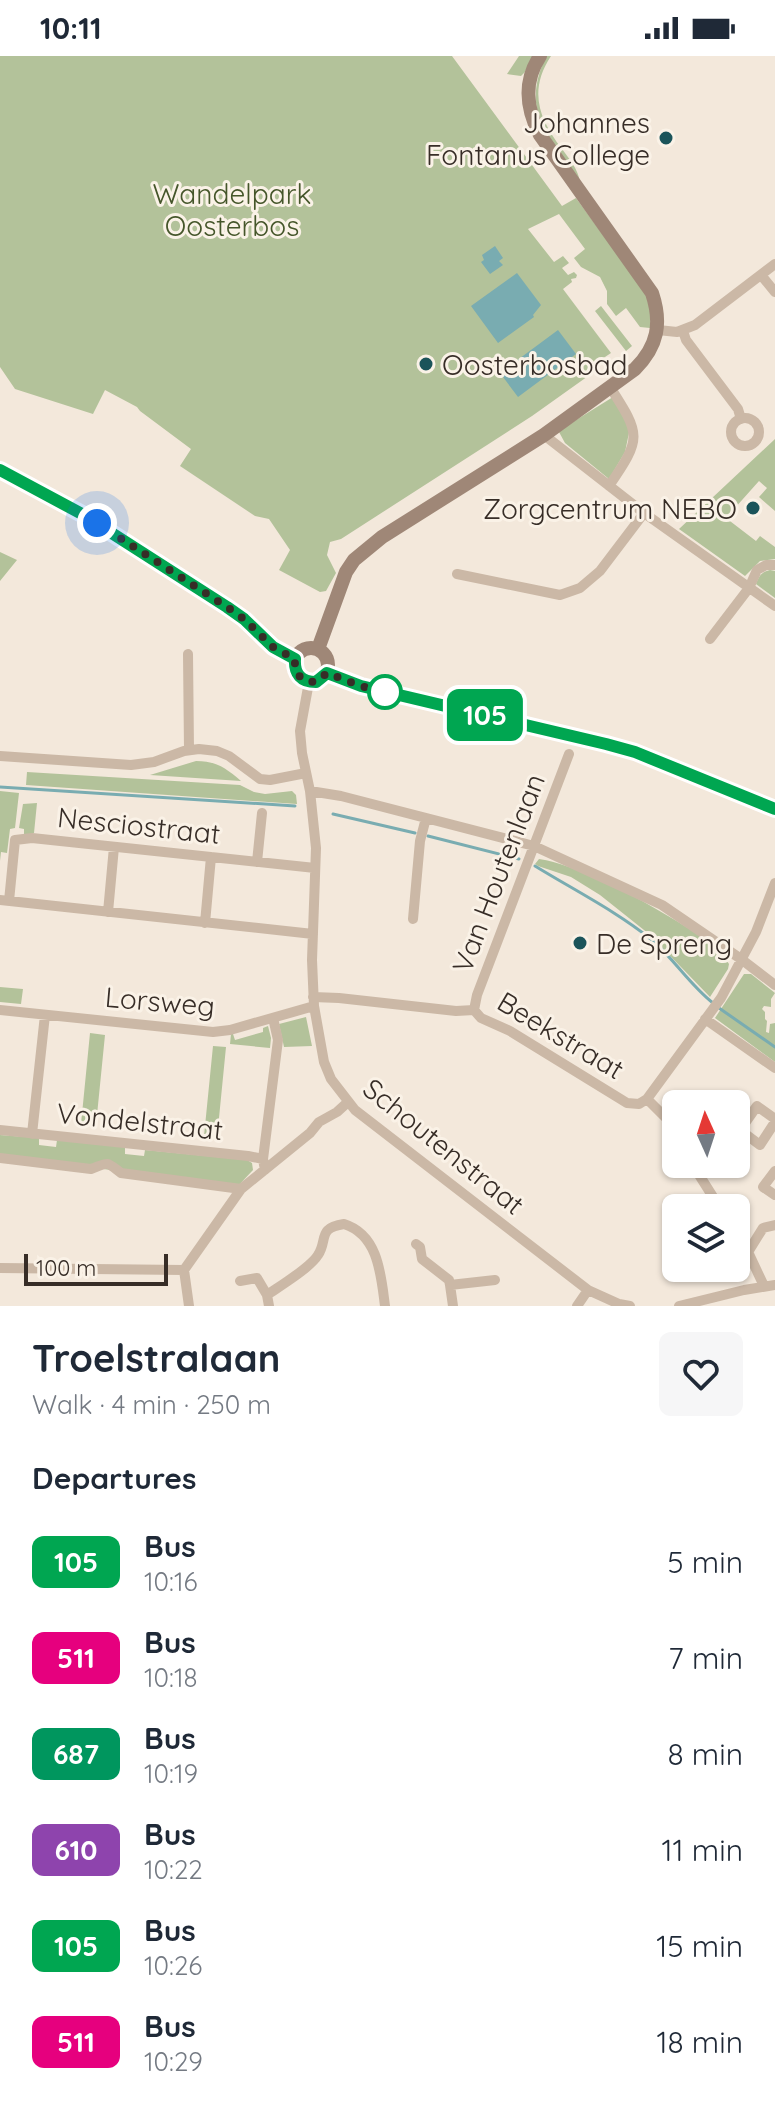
<!DOCTYPE html>
<meta charset="utf-8">
<style>
body{margin:0;font-family:Quicksand,sans-serif;background:#f6f6f7;color:#1f2937;height:100vh;display:flex;flex-direction:column;font-size:30px;white-space:nowrap}
*{box-sizing:border-box;margin:0}
p{font-size:26px;color:#747a83}
.icon{flex:none;width:44px;height:44px;fill:none;stroke:currentColor;stroke-width:2;stroke-linecap:round;stroke-linejoin:round}
.map{position:relative;height:1250px;overflow:hidden}
.details{display:flex;flex-direction:column;background:#fff;flex:1}
.details>*{flex:none}
.badge{padding:0 16px;border-radius:12px;font-size:28px;line-height:52px}
.needle{width:52px;rotate:357deg}
.fabs{position:absolute;left:662px;top:1034px;display:grid;gap:16px}
.fabs a{display:grid;place-items:center;width:88px;height:88px;border-radius:12px;background:#fff;box-shadow:0 2px 6px #0004;font-size:40px}
.scale{position:absolute;left:24px;bottom:20px;width:144px;box-sizing:border-box;padding-left:8px;border:4px solid #372d27;border-top:0;font-size:22px;line-height:28px;white-space:nowrap;color:#372d27;-webkit-text-stroke:6px #faf2e7;paint-order:stroke}
.you{position:absolute;width:40px;height:40px;margin:-20px;border:6px solid #fff;border-radius:50%;background:#1a73e8;box-shadow:0 0 0 12px #1a73e833}
.map>.badge{position:absolute;translate:-50% -50%;box-shadow:0 0 0 4px #fff}
h2{padding:0 32px;font-size:30px;line-height:72px}
.round{display:grid;place-items:center;flex:none;width:84px;height:84px;border-radius:12px;background:#f6f6f7}
.headline{display:flex;align-items:center;justify-content:space-between;height:136px;padding:0 32px}
h1{font-size:38px;font-weight:800;line-height:60px}
ul{padding:0;list-style:none}
li{display:flex;align-items:center;gap:24px;height:96px;padding:0 32px}
li div{flex:1}
li b{display:block;font-size:30px}
li em{font-style:normal}
li .badge{min-width:88px;font-weight:700;text-align:center}
.status{display:flex;justify-content:space-between;align-items:center;height:56px;padding:0 40px;background:#fff;direction:ltr}
.status svg{height:22px;fill:currentColor}
.map>svg:first-child{display:block}
.green{fill:#b3c29a}
.water{fill:#79acb1}
.lines{fill:none;stroke-linecap:round;stroke-linejoin:round}
.stream{stroke:#79acb1;stroke-width:3}
.street{stroke:#cbb8a6;stroke-width:10}
.secondary{stroke:#9f8777;stroke-width:14}
.line-casing{stroke:#fff;stroke-width:18}
.line{stroke:#00a651;stroke-width:12}
.walk{stroke:#372d27;stroke-width:8;stroke-dasharray:0 14.4}
.poi-dot{fill:#1b545a;stroke:#faf2e7;stroke-width:3}
.stop-dot{fill:#fff;stroke:#00a651;stroke-width:4}
.labels{text-anchor:middle;dominant-baseline:central;stroke-width:6;stroke-linejoin:round;paint-order:stroke}
.poi-label{font-size:28px;fill:#372d27;stroke:#faf2e7;text-anchor:end}
.park-label{font-size:28px;fill:#45562a;stroke:#faf2e7}
.street-label{font-size:28px;fill:#372d27;stroke:#faf2e7}
</style>
<div class="status"><b>10:11</b><svg viewBox="0 0 49 12"><path d="M0 12V9h3v3zM5 12V6h3v6zM10 12V3h3v9zM15 12V0h3v12zM26 1h20v11H26zM47 4h2v5h-2z"/></svg></div>
<div class="map">
<svg width="775" height="1250" viewBox="0 0 775 1250">
<rect width="100%" height="100%" fill="#f3e8db"/>
<path class="green" d="M0,0H452L562,150L576,142L647,239L651,261L650,272L640,271L626,252L616,260L607,248V235L600,221L581,211L574,202L585,193L559,158L528,173L554,206L563,200L569,207L562,212L568,219L574,216L577,219L576,222L571,223L572,226L563,233L611,297L587,313L591,318L532,360L341,483L330,486L327,499L336,517L326,535L320,536L279,514L290,494L269,463L255,460L180,410L191,393L140,355L137,351L105,334L93,358L15,333L0,311Z
M519,0H533L525,16L521,20L507,18Z
M546,0H551C528,35 539,63 562,93C570,104 578,113 580,126C548,81 520,57 546,0Z
M601,250L632,290L626,295L595,255Z
M613,341L630,372L625,396L609,423L565,387L559,376L560,374Z
M775,383V455L759,441L767,432L759,425L726,462L756,485L760,480L775,491V503L760,505L745,520L679,473Z
M0,496L17,504L0,525Z
M770,514L775,515V542L756,528C759,520 761,516 770,514Z
M196,705C216,705 226,712 241,725L150,719Z
M27,716L240,729L254,736L265,738L292,735L296,739L297,748L26,729Z
M0,735L19,737L15,772L10,773L7,797L1,796L0,805Z
M37,747L34,777L24,780V773L19,772L23,748Z
M539,803C559,806 575,813 593,821C639,841 682,867 724,896L722,898L729,908L728,913L710,941L649,878L600,839L571,821L538,810L535,808Z
M744,918H751L775,937L771,943V951L764,950L762,953L765,956V963L767,965L766,976L769,977L770,968L775,967V1006L715,962Z
M0,931L23,933L21,948L0,946Z
M306,961L312,990L284,991L279,968Z
M268,970L271,982L270,992L230,988L231,978H233L235,984L263,976V972Z
M90,977L105,979L96,1069L81,1068Z
M213,990L226,991L217,1082L204,1080Z
M0,1079L39,1082V1089L56,1091L57,1084L125,1091V1098L144,1100L145,1094L247,1104L252,1107L253,1114L238,1130L0,1100Z"/>
<path class="water" d="M495,190L503,202L499,205L503,209L490,218L481,206L484,204L482,199Z
M517,217L541,249L533,259L534,261L498,287L471,250Z
M558,274L576,298L518,341L500,317Z"/>
<g class="lines">
<path class="stream" d="M0,731L295,750
M333,758L415,777
M428,780L519,803
M535,810C574,834 616,855 652,884C674,903 690,929 713,947
M719,952L775,991"/>
<path class="street" d="M761,219L775,236
M658,274L677,276L695,269L775,208
M683,275L686,284L738,353L741,363
M731 376a14 14 0 1 1 28 0a14 14 0 1 1-28 0Z
M544,379L644,457L775,550
M609,430C642,382 641,379 610,331
M457,518L560,539L580,532L600,515L644,457
M710,583L749,532L757,514L766,509H775
M188,598L189,694
M309,626L300,675L302,697L310,735L316,792L312,904L314,950L324,1006L331,1023L355,1054L588,1234L619,1248L630,1250
M0,700L131,709L154,706L184,695L199,693L217,695L229,700L260,723L270,724L306,717
M310,735L341,740L534,790L662,849L741,903L775,929
M257,806L262,757
M0,844L313,878
M9,845L15,784L32,782L315,812
M108,856L114,791
M413,863L420,785L426,762
M205,867L211,801
M313,941L339,942L456,955L474,954
M0,954L213,976L230,974L314,950
M474,954L481,962L510,975L627,1047L639,1048L647,1043L721,942L756,876L775,827
M474,954L477,939L569,698
M705,963L775,1012
M647,1043L676,1072
M775,1063L757,1050L740,1074L760,1089L775,1066
M0,1074L248,1100L263,1103L265,1114
M32,1078L45,959
M0,1102L91,1113C110,1106 105,1105 121,1117L241,1133
M263,1103L278,984L273,962
M736,1104L738,1105
M701,1108L696,1114L720,1152
M775,1115L763,1131L775,1139
M736,1177L748,1196L764,1230
M416,1188L420,1191L422,1203L449,1224L450,1229
M748,1196L763,1172L775,1169
M0,1212L184,1214
M240,1225L257,1222L267,1239
M189,1250L184,1214L241,1133L310,1077L319,1066L337,1056L348,1046
M269,1250L267,1239C280,1230 310,1212 318,1199C328,1184 317,1172 344,1168C379,1179 381,1220 385,1250
M453,1250L450,1229L495,1224
M577,1250L588,1234
M679,1250L744,1234L775,1229"/>
<path class="secondary" d="M0,414L69,450L97,467L227,551L255,573L273,591L295,603
M294 609a17 17 0 1 1 34 0a17 17 0 1 1-34 0Z
M318,593L346,516L354,504L382,481L544,379L635,313C658,290 662,267 652,237L540,79C526,52 523,26 540,0
M327,617L361,630L576,680L635,696L775,753"/>
</g>
<g class="lines">
<g class="line-casing">
<path id="line" d="M0,414L82,458L227,551L244,563L273,591L295,603C294,618 301,626 316,626L327,617L361,630L606,688L635,696L775,753"/>
</g>
<use href="#line" class="line"/>
<path class="walk" d="M97,467L227,551L244,563L273,591L295,603C294,618 301,626 316,626L327,617L361,630L385,636"/>
</g>
<g class="poi-dot">
<circle cx="666" cy="82" r="8"/>
<circle cx="426" cy="308" r="8"/>
<circle cx="753" cy="452" r="8"/>
<circle cx="580" cy="887" r="8"/>
</g>
<circle class="stop-dot" cx="385" cy="636" r="16"/>
<g class="labels">
<g class="poi-label">
<text x="650" y="66">Johannes<tspan x="650" dy="32">Fontanus College</tspan></text>
<text x="442" y="308" text-anchor="start">Oosterbosbad</text>
<text x="737" y="452">Zorgcentrum NEBO</text>
<text x="596" y="887" text-anchor="start">De Spreng</text>
</g>
<g class="park-label">
<text x="232" y="137">Wandelpark<tspan x="232" dy="32">Oosterbos</tspan></text>
</g>
<g class="street-label">
<text transform="translate(139 769) rotate(6)">Nesciostraat</text>
<text transform="translate(498 817) rotate(-69)">Van Houtenlaan</text>
<text transform="translate(160 945) rotate(5)">Lorsweg</text>
<text transform="translate(561 979) rotate(31)">Beekstraat</text>
<text transform="translate(140 1065) rotate(6)">Vondelstraat</text>
<text transform="translate(444 1090) rotate(39)">Schoutenstraat</text>
</g>
</g>
</svg>
<div class="fabs">
<a><svg class="needle" viewBox="-14 -14 28 28"><path d="M0-13l5 13h-10z" fill="#e53935"/><path d="M0 13l5-13h-10z" fill="#747a83"/></svg></a>
<a><svg class="icon" aria-label="layers" viewBox="0 0 24 24"><path d="M12 4l9 5-9 5-9-5zM3 14l9 5 9-5"/></svg></a>
</div>
<div class="scale">100 m</div>
<div class="you" style="left:97px;top:467px"></div>
<b class="badge" style="left:485px;top:659px;background:#00a651;color:#fff">105</b>
</div>
<section class="details">
<div class="headline"><div><h1>Troelstralaan</h1><p>Walk · 4 min · 250 m</p></div><a class="round"><svg class="icon" aria-label="heart" viewBox="0 0 24 24"><path d="M12 20l-8-8c-3-5 5-10 8-4 3-6 11-1 8 4z"/></svg></a></div>
<h2>Departures</h2>
<ul>
<li><span class="badge" style="background:#00a651;color:#fff">105</span><div><b>Bus</b><p>10:16</p></div><em>5 min</em></li>
<li><span class="badge" style="background:#e6007e;color:#fff">511</span><div><b>Bus</b><p>10:18</p></div><em>7 min</em></li>
<li><span class="badge" style="background:#00965e;color:#fff">687</span><div><b>Bus</b><p>10:19</p></div><em>8 min</em></li>
<li><span class="badge" style="background:#8e44ad;color:#fff">610</span><div><b>Bus</b><p>10:22</p></div><em>11 min</em></li>
<li><span class="badge" style="background:#00a651;color:#fff">105</span><div><b>Bus</b><p>10:26</p></div><em>15 min</em></li>
<li><span class="badge" style="background:#e6007e;color:#fff">511</span><div><b>Bus</b><p>10:29</p></div><em>18 min</em></li>
</ul>
</section>
